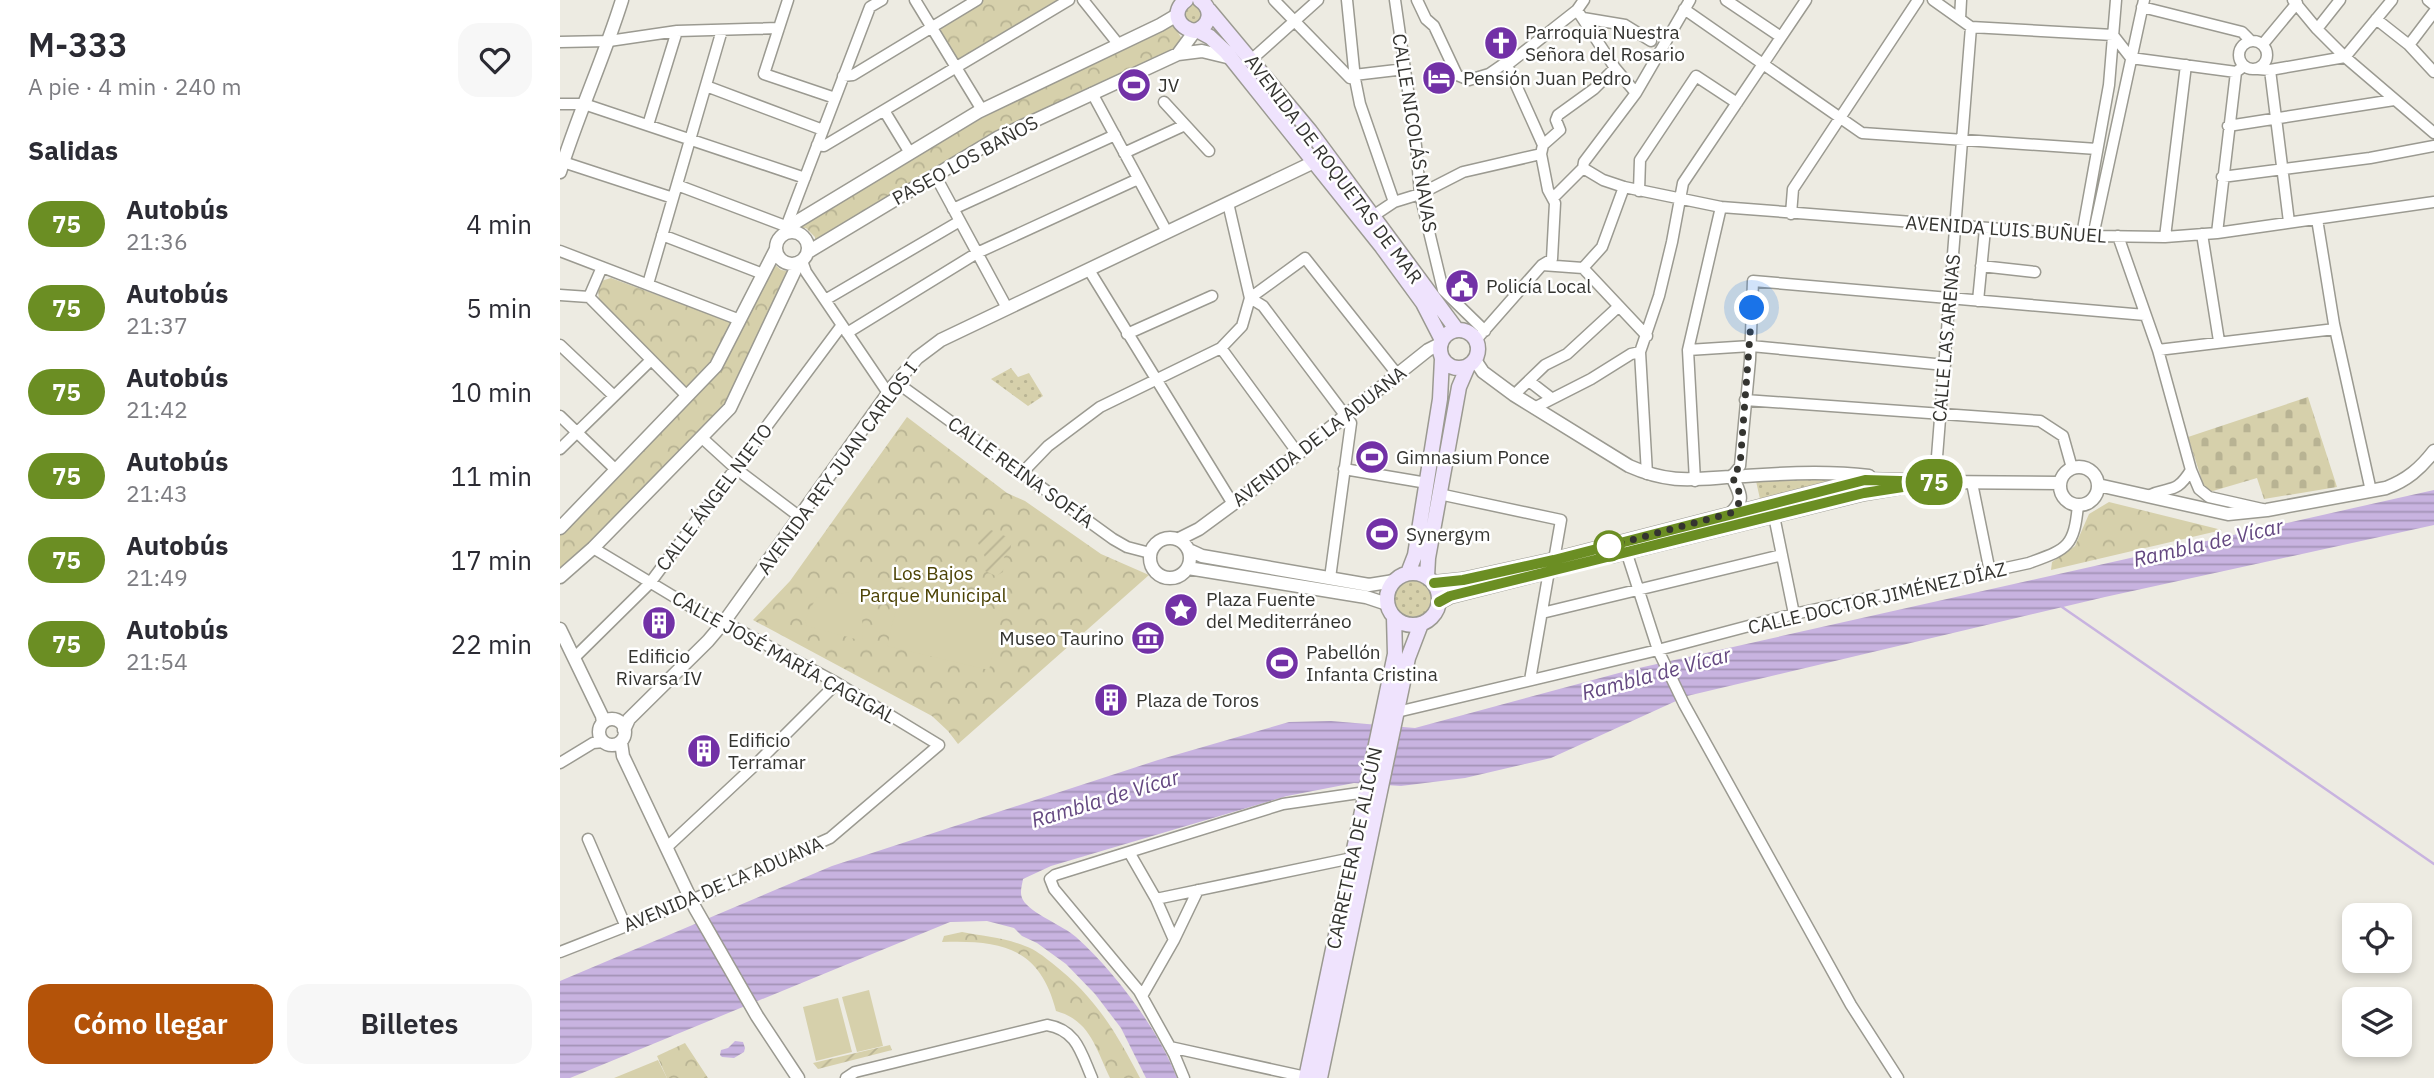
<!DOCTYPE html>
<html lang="es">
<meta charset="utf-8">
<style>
body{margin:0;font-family:"IBM Plex Sans",sans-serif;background:#f7f7f7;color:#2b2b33;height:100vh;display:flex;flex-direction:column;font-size:26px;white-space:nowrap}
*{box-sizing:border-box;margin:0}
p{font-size:23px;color:#7c7c81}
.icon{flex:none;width:38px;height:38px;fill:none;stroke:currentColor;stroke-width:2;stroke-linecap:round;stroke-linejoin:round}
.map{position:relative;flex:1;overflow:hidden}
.details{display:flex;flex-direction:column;background:#fff;width:560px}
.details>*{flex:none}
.badge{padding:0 14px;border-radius:23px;font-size:24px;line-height:46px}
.tools{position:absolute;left:1782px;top:903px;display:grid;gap:14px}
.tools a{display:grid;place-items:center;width:70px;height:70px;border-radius:14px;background:#fff;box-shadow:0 4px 10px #0003;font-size:35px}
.you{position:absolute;width:35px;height:35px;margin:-18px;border:5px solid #fff;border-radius:50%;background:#1a73e8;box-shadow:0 0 0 10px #1a73e833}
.map>.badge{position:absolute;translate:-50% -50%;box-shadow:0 0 0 4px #fff}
h2{padding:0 28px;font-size:26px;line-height:63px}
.round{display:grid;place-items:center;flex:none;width:74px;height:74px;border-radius:21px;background:#f7f7f7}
.summary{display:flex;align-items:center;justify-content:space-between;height:119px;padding:0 28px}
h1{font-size:33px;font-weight:600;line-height:52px}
.button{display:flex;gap:14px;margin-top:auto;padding:14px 28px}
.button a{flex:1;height:80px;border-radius:21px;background:#b45309;color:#fff;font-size:28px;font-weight:600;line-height:80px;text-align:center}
.button a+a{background:#f7f7f7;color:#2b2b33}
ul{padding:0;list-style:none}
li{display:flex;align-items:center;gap:21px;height:84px;padding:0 28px}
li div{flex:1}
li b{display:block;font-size:26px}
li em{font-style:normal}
li .badge{min-width:77px;font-weight:700;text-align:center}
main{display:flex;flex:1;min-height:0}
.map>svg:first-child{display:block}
.grass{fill:url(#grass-dots)}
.cemetery{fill:url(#cemetery-stones)}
.park{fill:url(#park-crowns)}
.garden{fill:url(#garden-furrows)}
.pitch{fill:#d6d0ab}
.water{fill:url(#water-rules)}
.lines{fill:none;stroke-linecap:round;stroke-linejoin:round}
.stream{stroke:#c8b3e0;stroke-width:2.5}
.minor-casing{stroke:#9b9a91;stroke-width:13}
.tertiary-casing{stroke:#9b9a91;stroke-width:15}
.secondary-casing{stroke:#9b9a91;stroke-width:17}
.minor{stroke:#fff;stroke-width:10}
.tertiary{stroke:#fff;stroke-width:12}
.secondary{stroke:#efe3fd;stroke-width:14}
.line-casing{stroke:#fff;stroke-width:16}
.line{stroke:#6b8e23;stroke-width:10}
.walk{stroke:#343430;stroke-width:7;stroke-dasharray:0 12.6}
.stop-dot{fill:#fff;stroke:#6b8e23;stroke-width:3.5}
.labels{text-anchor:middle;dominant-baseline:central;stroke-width:5;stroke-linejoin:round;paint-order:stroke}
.poi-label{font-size:19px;fill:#343430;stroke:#fff;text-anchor:start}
.street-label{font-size:19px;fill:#343430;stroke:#fff}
.park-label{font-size:19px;fill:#4c4305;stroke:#fff}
.water-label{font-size:21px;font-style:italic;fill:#644881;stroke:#fff}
</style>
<main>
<section class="details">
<div class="summary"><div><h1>M-333</h1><p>A pie · 4 min · 240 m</p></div><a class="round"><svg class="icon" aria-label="heart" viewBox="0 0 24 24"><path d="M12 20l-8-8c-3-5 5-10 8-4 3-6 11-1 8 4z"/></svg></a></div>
<h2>Salidas</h2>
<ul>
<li><span class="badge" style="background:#6b8e23;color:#fff">75</span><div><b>Autobús</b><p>21:36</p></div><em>4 min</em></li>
<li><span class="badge" style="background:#6b8e23;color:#fff">75</span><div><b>Autobús</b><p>21:37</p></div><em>5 min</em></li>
<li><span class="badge" style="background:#6b8e23;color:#fff">75</span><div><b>Autobús</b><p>21:42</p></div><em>10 min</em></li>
<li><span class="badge" style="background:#6b8e23;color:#fff">75</span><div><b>Autobús</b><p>21:43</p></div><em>11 min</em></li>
<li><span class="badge" style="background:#6b8e23;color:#fff">75</span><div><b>Autobús</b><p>21:49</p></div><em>17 min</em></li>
<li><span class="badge" style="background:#6b8e23;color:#fff">75</span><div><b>Autobús</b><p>21:54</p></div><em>22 min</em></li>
</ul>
<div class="button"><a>Cómo llegar</a><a>Billetes</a></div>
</section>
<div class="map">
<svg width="1874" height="1078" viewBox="0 0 1874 1078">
<defs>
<pattern id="grass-dots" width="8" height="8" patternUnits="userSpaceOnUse" patternTransform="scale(1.75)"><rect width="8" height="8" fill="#d6d0ab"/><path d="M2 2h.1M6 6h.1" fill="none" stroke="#b8b393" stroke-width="1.8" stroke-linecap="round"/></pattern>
<pattern id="cemetery-stones" width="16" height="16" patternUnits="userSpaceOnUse" patternTransform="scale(1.75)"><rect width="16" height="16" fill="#d6d0ab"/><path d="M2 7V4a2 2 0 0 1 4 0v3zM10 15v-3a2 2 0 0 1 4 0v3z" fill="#b8b393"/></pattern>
<pattern id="park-crowns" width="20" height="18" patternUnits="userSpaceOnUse" patternTransform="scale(1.75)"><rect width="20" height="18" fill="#d6d0ab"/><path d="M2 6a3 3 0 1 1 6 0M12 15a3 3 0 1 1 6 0" fill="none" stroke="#b8b393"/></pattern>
<pattern id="garden-furrows" width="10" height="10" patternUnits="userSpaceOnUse" patternTransform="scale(1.75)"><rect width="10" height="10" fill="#d6d0ab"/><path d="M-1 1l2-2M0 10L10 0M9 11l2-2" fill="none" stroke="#b8b393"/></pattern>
<pattern id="water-rules" width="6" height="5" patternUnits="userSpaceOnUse" patternTransform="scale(1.75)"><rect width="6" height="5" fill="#c8b3e0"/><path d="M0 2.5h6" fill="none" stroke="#a392b6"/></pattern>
</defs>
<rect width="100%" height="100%" fill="#edebe2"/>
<path class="grass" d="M631,4L643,9L642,21L632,25L623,16L628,6Z
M451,368L458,377L469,373L483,396L468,406L431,379Z
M1293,478L1200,499L1196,481Z
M834 598a19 19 0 1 1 38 0a19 19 0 1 1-38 0Z"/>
<path class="cemetery" d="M1748,397L1777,487L1704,499L1697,478L1646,493L1628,437Z"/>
<path class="park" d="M417,0H509L396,68L372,27Z
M605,26H614L622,39L618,48L255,243V237L246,228H236L416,117Z
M214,264L221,270L227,271L166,403L0,572V533L159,373Z
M51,278L173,323L151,366L128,388L39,303L38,287L41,281Z
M347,417L447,493L465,501L541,554L589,575L398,744L388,731L372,716L193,620L230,581Z
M1549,502L1662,530L1491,570L1492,562L1515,546L1529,514Z
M402,932C422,936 446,938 465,946C476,950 483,956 492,963C535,997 555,1030 580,1078H550C536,1049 530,1020 496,1011C480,947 441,940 382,942L384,936Z
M125,1043L148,1078H107L97,1056Z"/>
<path class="garden" d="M431,530L452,539L450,552L444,557L443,572L436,576L425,571L423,563L425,557L418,543L419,538Z
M330,1045L332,1050L258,1069L253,1063Z"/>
<path class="pitch" d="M341,588L443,611L429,670L327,646Z
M297,591L301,593L303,639L299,640L247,626L245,620L256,598Z
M309,990L323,1046L297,1052L282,997Z
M278,998L292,1052L256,1061L243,1007Z
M98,1060L107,1078H54Z"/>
<path class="water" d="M1874,490V525L1545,597L1127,696L991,758L905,778L841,786L794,783L727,796L491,866L463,879C462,886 459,893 463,900C470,913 504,926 516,937C555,972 598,1029 617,1078H586L561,1028L535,994L506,964L477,943L462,936L454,928L427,921L390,922L10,1078H0V981L272,866L598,760L729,722L771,721L855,728L1070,670Z
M175,1041L183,1042L185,1048L184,1052L174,1058L162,1057L160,1055L161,1050L168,1048Z"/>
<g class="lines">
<path class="stream" d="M1502,607L1874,864"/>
<g class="minor-casing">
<path id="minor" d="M228,0L204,74L275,98
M355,0L422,110
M523,0L559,45
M714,0L790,78L795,79
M787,0L795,79L800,104L834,202
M835,0L856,146L860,194L883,290L925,331
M857,0L866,19L874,26L897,75L909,80L929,74L945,63L947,65L1017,10L1024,0
M1166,0L1221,37
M1373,0L1411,27L1553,35L1571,58L1676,72L1684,66
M1733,0L1757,29L1785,57L1874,133
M1868,0L1874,5
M1582,7L1682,32L1691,41
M1124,9L1302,133L1537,149
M1017,10L1055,68L1076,93
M1023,18L1065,25L1091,41
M1400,19L1401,0
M1816,19L1849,45L1874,72
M1757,29L1780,0
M1679 55a14 14 0 1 1 28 0a14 14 0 1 1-28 0Z
M0,42L49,41L117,31L219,28
M1703,44L1737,3
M1849,45L1874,12
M691,60L758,0
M1698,69L1710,70L1785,57L1832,0
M1710,70L1729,222
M794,75L845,69
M283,76L293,75L417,0
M146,86L263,130
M532,93L607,232
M604,102L649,151
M0,104H24L245,178
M325,112L350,153
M88,125L117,31
M1668,126L1834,100
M257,145L264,146L509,0
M983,145L1000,130L996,120L998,115L1034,89L1055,68
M564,153L625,125
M3,162L113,198
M1023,168L1043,180L1064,187L1161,207L1533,236L1605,237L1657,233L1874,202
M375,175L447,308
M1662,177L1810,158L1874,146
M117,185L228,227
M1079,191L1080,160L1136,76L1177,103
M993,198L1023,168L1024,162L1076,93L1130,0
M393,209L555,135
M1231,214L1233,189L1358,0
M813,216L834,202L860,194L903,172L981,154
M1757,219L1774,324L1811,491
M1657,233L1676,72
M1642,234L1659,341
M102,235L203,274
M223,235L310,7L322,0
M1522,235L1549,85L1556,0
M1533,236L1584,0
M1558,236L1598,350L1631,470L1639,489L1649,497L1702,509
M1605,237L1626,65
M0,251L180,320
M242,261L246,272L328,393
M982,265L1023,268L1087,336
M1421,266L1475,272
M1023,268L1042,247L1064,187
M529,270L673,504
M88,284L162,30
M0,295L29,297L127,396
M29,297L42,267
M265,300L400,221
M1418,301L1425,229
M287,333L417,253L578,179
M567,334L652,296
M916,340L982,265L992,259L995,203L988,190L981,154L983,145L947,65
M0,345L54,396
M661,348L737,452
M1128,350L1191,346L1385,365
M1598,350L1775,329
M969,381L991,398
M336,382L553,539L567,547L590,553
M954,395L985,365L1007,354L1058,307
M1185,400L1480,421L1503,436L1512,468
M974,408L1031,379L1071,354L1080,352
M0,416L56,470
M141,437L175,468L240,517
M0,449L91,360
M784,469L867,483
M462,473L488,446L540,407L661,348L682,326L690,298L668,203
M1087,474L1080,352L1099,296L1112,242L1123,183L1246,0
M1172,476L1180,466L1190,360L1193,281L1585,315
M1135,481L1128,350L1161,207
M1375,482L1411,27
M1412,483L1430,572
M879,494L1001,520L994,560
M1588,496C1610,485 1615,496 1631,470
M1214,516L1234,614
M1066,551L1098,650L1124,704L1291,1005L1338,1078
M770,578L791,423L703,306L690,298L745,258L837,374
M982,613L1222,555
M14,658L90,583L282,325
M970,680L989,571
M837,712L1098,650L1234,614L1469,563C1507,549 1514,548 1518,505
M0,763L33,743L44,742
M28,839L66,927
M106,848L194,766L277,683
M569,852L596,899L792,858
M596,899L614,940
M0,952L125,903L270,838L379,745L277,683L164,622L151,619L33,548
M582,996L614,940L638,890
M610,1047L746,1077
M286,1078L295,1072L487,1025C517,1030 521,1053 532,1078
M624,1078L614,1054L579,991L494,889L490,879L495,875L723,804L806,792"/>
</g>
<g class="tertiary-casing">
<path id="tertiary" d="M618,54L642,51L671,58
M0,172C18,114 44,58 62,0
M228,227L418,112L600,25L617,15
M216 248a16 16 0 1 1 32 0a16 16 0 1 1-32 0Z
M248,252L439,137L618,54L635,31
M915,360L923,372L954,395L1069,466C1114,486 1138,478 1185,476C1225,473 1268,471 1309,476
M1500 486a19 19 0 1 1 38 0a19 19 0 1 1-38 0Z
M1375,482L1500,483
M1538,485L1668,514L1707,510L1826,488C1847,480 1860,469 1874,451
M1171,513C1186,499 1179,493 1172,476
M0,528L156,366L216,249
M590 558a20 20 0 1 1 40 0a20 20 0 1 1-40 0Z
M619,539L639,529L696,487L868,350L880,344
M629,550L642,556L809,585L834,581
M628,568L806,597L827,604
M0,577L33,548L170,408L239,262
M0,629L42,716L43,723
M39 732a13 13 0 1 1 26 0a13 13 0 1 1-26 0Z
M64,730L69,719L148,641L164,622L334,385L357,358L381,340L754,162
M61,742L63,756L135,908L197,1016L238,1078"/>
</g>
<g class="secondary-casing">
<path id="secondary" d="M626,0C611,11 617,28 635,31C650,26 654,10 640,0
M649,10L750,131L897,330
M637,30L650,37L666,52L822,247L863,303L882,340
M880 349a19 19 0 1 1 38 0a19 19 0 1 1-38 0Z
M1053,555L1304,493L1339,487
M827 599a26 26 0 1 1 52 0a26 26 0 1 1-52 0Z
M848,573L855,555L880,399L882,359
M867,577L868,558L899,387L908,366
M874,583L903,580L994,560L1305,480L1375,482
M879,602L890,596L996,569
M746,1078L835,654L834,617
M760,1078L848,658L861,624"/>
</g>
<use href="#minor" class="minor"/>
<use href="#tertiary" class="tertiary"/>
<use href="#secondary" class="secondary"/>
</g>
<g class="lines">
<g class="line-casing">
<path id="line" d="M874,583L903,580L994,560L1305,480L1375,482L1304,493L890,596L879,602"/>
</g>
<use href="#line" class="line"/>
<path class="walk" d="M1049,546L1171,513C1186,499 1179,492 1172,476L1180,466L1192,308"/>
</g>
<defs>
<g id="church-disc" transform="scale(1.75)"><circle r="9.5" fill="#7231a6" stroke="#fff"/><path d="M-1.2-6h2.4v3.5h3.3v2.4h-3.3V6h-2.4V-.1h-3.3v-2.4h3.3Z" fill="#fff"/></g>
<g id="hotel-disc" transform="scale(1.75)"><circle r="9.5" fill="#7231a6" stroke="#fff"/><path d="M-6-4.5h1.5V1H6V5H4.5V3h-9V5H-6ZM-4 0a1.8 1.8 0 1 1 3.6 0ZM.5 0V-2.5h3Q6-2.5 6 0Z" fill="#fff"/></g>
<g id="stadium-disc" transform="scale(1.75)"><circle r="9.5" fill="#7231a6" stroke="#fff"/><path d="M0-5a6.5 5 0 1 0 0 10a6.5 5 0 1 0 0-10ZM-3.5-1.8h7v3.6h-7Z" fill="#fff"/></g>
<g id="civic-disc" transform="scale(1.75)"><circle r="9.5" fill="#7231a6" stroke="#fff"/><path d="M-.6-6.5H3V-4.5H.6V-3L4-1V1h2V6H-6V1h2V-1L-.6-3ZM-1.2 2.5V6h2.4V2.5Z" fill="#fff"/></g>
<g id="sight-disc" transform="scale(1.75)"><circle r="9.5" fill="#7231a6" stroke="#fff"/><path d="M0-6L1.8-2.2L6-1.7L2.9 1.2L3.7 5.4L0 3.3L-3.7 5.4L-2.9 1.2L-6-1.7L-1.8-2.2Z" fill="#fff"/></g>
<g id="building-disc" transform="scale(1.75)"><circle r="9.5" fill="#7231a6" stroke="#fff"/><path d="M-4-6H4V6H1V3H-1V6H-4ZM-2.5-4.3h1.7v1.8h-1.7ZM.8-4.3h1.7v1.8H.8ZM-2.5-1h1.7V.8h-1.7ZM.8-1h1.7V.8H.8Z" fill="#fff"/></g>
<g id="museum-disc" transform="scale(1.75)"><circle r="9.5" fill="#7231a6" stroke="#fff"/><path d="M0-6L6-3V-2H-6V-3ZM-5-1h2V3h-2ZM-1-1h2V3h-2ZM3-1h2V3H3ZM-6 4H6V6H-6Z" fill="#fff"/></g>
</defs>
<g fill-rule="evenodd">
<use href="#church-disc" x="941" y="43"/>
<use href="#hotel-disc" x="879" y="78"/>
<use href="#stadium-disc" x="574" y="85"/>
<use href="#civic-disc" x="902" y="286"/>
<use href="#stadium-disc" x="812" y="457"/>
<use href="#stadium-disc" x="822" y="534"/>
<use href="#sight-disc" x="621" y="610"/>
<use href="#building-disc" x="99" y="623"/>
<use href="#museum-disc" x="588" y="638"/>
<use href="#stadium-disc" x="722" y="663"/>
<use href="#building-disc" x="551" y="700"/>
<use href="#building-disc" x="144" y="751"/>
</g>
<circle class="stop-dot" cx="1049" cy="546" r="14"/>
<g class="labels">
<g class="poi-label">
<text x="965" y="32">Parroquia Nuestra<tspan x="965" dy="22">Señora del Rosario</tspan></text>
<text x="903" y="78">Pensión Juan Pedro</text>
<text x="598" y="85">JV</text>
<text x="926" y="286">Policía Local</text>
<text x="836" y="457">Gimnasium Ponce</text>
<text x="846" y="534">Synergym</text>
<text x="646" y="599">Plaza Fuente<tspan x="646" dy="22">del Mediterráneo</tspan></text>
<text x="564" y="638" text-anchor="end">Museo Taurino</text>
<text x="746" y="652">Pabellón<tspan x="746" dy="22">Infanta Cristina</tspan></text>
<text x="99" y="656" text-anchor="middle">Edificio<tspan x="99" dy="22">Rivarsa IV</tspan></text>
<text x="576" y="700">Plaza de Toros</text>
<text x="168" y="740">Edificio<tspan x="168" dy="22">Terramar</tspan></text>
</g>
<g class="street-label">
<text transform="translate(855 133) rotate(81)">CALLE NICOLÁS NAVAS</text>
<text transform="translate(405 160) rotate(-29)">PASEO LOS BAÑOS</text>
<text transform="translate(774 169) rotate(53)">AVENIDA DE ROQUETAS DE MAR</text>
<text transform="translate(1446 229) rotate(4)">AVENIDA LUIS BUÑUEL</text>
<text transform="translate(1386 338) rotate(-85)">CALLE LAS ARENAS</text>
<text transform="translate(759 436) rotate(-38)">AVENIDA DE LA ADUANA</text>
<text transform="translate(277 468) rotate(-54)">AVENIDA REY JUAN CARLOS I</text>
<text transform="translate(461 472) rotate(36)">CALLE REINA SOFÍA</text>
<text transform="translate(154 497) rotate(-53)">CALLE ÁNGEL NIETO</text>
<text transform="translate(1317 598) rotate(-13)">CALLE DOCTOR JIMÉNEZ DÍAZ</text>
<text transform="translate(224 657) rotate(29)">CALLE JOSÉ MARÍA CAGIGAL</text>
<text transform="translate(794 848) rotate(-78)">CARRETERA DE ALICÚN</text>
<text transform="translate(163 884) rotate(-23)">AVENIDA DE LA ADUANA</text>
</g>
<g class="park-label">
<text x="373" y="573">Los Bajos<tspan x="373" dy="22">Parque Municipal</tspan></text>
</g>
<g class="water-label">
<text transform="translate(1648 542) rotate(-13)">Rambla de Vícar</text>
<text transform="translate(1096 673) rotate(-15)">Rambla de Vícar</text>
<text transform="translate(545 798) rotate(-17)">Rambla de Vícar</text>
</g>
</g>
</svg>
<div class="tools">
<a><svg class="icon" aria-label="locate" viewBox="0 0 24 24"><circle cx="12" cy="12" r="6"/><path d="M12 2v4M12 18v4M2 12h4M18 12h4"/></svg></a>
<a><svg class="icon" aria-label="layers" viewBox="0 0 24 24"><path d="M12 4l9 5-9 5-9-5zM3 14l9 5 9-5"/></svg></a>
</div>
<div class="you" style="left:1192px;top:308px"></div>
<b class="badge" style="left:1374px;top:482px;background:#6b8e23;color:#fff">75</b>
</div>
</main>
